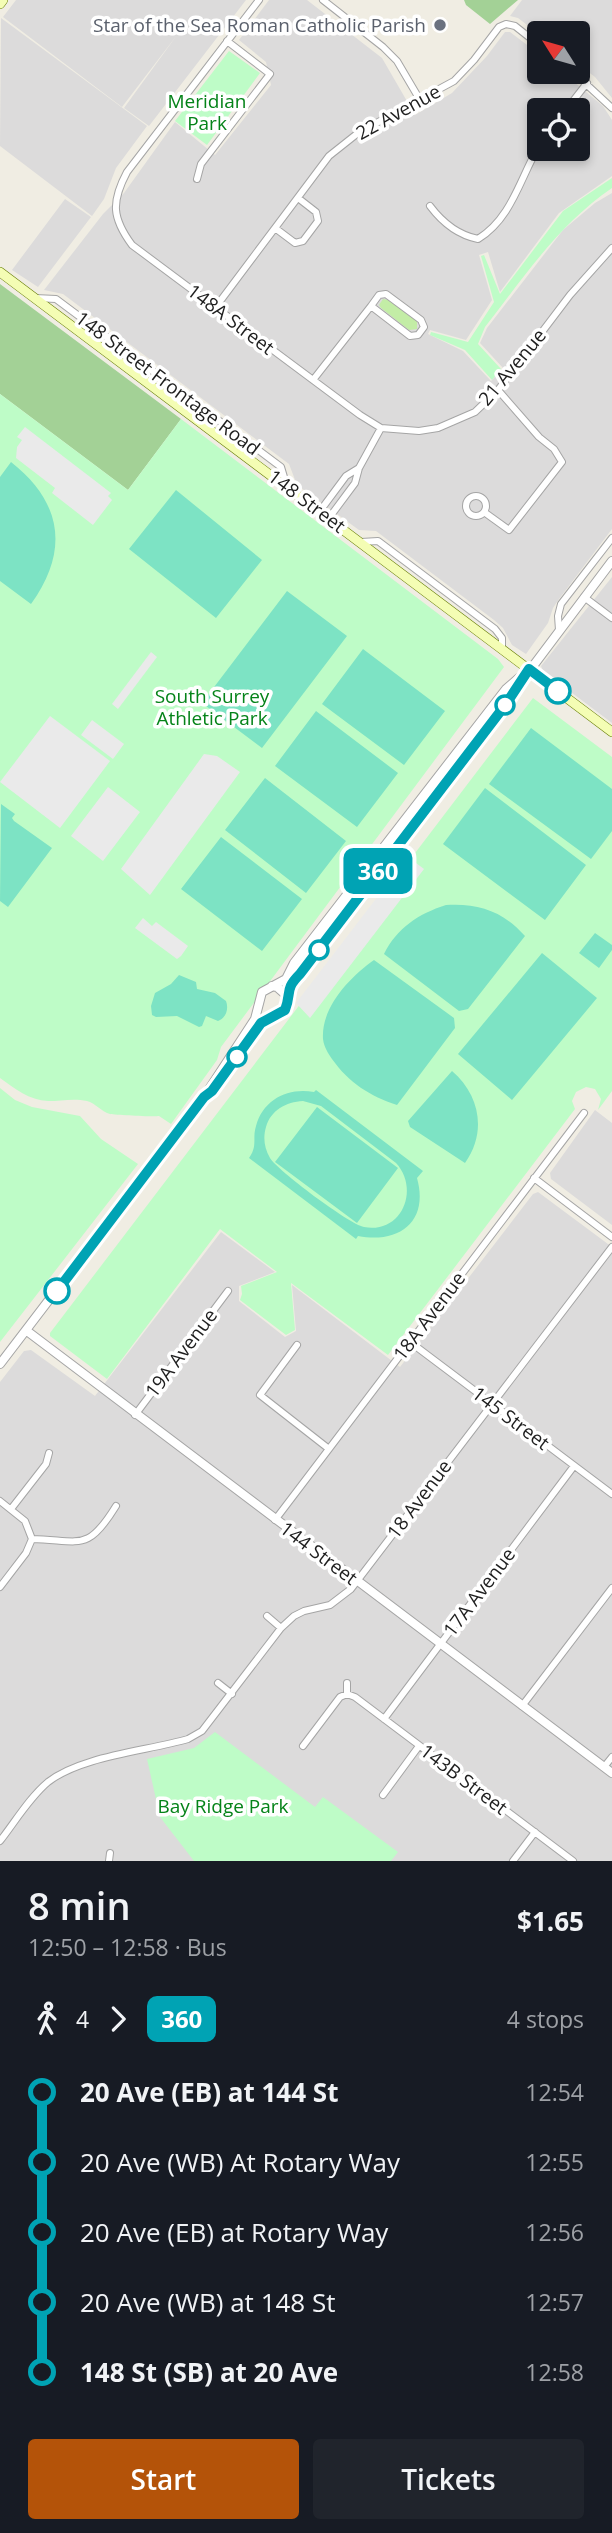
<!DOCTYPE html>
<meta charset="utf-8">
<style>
body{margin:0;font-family:"Open Sans",sans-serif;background:#20242c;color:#f1f3f6;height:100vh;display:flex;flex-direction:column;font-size:26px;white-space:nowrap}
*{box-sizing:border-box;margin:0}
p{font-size:23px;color:#9ea1a6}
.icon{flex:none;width:38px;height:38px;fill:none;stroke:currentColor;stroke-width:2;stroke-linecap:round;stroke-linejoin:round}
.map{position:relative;height:1861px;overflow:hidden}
.panel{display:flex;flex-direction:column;background:#171b24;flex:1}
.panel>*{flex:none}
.badge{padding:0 14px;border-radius:10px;font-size:24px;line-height:46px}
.needle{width:46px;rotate:307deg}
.tools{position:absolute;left:527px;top:21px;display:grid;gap:14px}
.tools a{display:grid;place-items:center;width:63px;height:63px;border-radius:7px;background:#171b24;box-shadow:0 4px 10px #0003;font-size:35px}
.map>.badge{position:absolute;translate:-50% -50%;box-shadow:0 0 0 4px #fff}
.legs{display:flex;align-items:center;gap:10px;height:77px;padding:0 28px;font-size:23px}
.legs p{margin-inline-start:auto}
.overview{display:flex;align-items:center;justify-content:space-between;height:119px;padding:0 28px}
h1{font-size:38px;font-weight:600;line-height:52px}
.action{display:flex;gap:14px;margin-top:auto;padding:14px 28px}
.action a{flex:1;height:80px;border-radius:7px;background:#b45309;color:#fff;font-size:28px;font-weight:600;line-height:80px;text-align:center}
.action a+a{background:#20242c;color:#f1f3f6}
ul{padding:0 28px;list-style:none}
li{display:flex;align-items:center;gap:24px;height:70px;font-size:26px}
li i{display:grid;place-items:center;width:10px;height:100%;margin:0 9px;background:currentColor}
li i::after{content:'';width:18px;height:18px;margin:-9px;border:5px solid;border-radius:50%;background:#171b24}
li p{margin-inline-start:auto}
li:first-child i{background:linear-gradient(#0000 50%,currentColor 0)}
li:last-child i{background:linear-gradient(currentColor 50%,#0000 0)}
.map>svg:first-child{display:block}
.residential{fill:#dcdbdb;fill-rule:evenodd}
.grass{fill:#c3eda6}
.forest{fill:#a3d196}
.park{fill:#befcc7}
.pitch{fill:#7de3c4;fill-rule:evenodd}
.parking{fill:#eaeaea}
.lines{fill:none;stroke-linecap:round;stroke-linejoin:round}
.minor-casing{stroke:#a5a5a5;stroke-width:8}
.tertiary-casing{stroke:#a5a5a5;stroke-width:10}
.secondary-casing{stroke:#637a00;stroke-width:10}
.minor{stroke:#fff;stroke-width:6}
.tertiary{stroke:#fff;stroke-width:8}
.secondary{stroke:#f4fdb4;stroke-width:9}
.line-1-casing{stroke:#fff;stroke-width:16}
.line-1{stroke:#00a3b4;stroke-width:10}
.worship-dot{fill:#6b7280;stroke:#fff;stroke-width:2.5}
.stop-1-dot{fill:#fff;stroke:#00a3b4;stroke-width:3.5}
.labels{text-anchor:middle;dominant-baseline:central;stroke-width:7;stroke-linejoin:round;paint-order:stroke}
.worship-label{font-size:19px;fill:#5b616d;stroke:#fff;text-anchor:end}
.park-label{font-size:19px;fill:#058319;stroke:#fff}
.street-label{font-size:19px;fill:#1e1e1e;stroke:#fff}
</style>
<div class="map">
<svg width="612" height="1861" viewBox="0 0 612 1861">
<rect width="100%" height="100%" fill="#f0ede3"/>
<path class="residential" d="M16,0H246L149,126L124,108L177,35L122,107L3,17Z
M269,0H307L382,58L415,115L452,93L487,56L505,32H510L539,54V72H562L603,106L612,120V176L559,213L500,292L488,252L479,255L492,300L466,340L430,330L428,334L463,351L491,381L503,368L480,343L487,328L563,230L595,203L612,193V529L559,599L553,608L548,623L526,654L512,645L503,628L494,620L376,531L359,530L297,485L289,464L63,294L44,290L103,214L124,193L175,122L215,155L271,85L266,62L239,40ZM539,110H578V149H539Z
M522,0H612V98L595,77L578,64V33L539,34L518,18L510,16Z
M1,18L147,126L116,168L104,199L92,216L0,146Z
M65,199L91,217L38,287L12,270Z
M612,577V723L543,671L541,666Z
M595,1110L612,1123V1225L551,1179L550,1173Z
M538,1192L612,1247V1861H0V1382L24,1351L31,1350L95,1396L221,1232L275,1272L239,1286V1301L285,1337L296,1331L292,1285L400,1367L533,1194Z"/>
<path class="grass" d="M383,299L388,300L417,321V329L409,330L381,308L379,305Z"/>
<path class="forest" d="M464,0H518L490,24L466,5Z
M0,284L181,419L128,490L0,394Z"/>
<path class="park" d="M229,51L260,73L207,145L175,121Z
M612,178V188C559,224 524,277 485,327L478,344L501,369L492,380L465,350L430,335L431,332L468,342L494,302L481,256L484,255L500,294L563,211Z
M0,394L128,490L181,419L498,659L504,667L221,1047L217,1060L171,1124L159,1116C154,1117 117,1115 110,1114C102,1112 95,1103 87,1101C74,1098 61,1101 48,1101C29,1100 15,1089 0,1078Z
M533,698L612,757V1091L598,1110L601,1099L595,1089L586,1087L576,1092L572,1101L575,1109L388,1355L291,1283L295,1330L286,1335L240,1300L242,1294L241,1286L277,1272L220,1229L107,1379L50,1336V1333Z
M0,1088L15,1100L32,1107L80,1116L101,1139L138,1164L0,1342Z
M215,1732L315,1807L323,1797L398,1852L391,1861H194L160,1817L147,1759L194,1748Z"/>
<path class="pitch" d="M11,462C63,503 69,551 31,604L0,581V477Z
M176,490L262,560L216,618L129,549Z
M287,591L347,636L262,748L202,703Z
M363,649L445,711L404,765L322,704Z
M316,711L398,773L357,827L275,766Z
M531,728L612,789V831L591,859L489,784Z
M265,778L346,841L306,893L225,830Z
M485,788L586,865L545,920L443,844Z
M1,804L15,814L12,818L14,821L52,848L8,907L0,901Z
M221,837L302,899L262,951L181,889Z
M446,905C478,903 503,911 525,936L468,1009L459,1011L384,954C397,928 418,914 446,905Z
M595,933L612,945V950L599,968L579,953Z
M542,953L597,998L512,1100L458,1054Z
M374,960L454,1018L455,1028L397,1105C370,1096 349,1083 332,1059C328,1053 324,1047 323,1039C321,1007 350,977 374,960Z
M179,975L196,982L197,989L215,993L226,1001C229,1009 226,1018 218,1021L206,1016L202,1026L199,1027L177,1016L156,1017L152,1015L151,1006L155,993L171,984Z
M452,1071C480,1095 487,1132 465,1163L410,1127L408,1121Z
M316,1090L423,1171L417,1178C429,1221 400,1244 358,1236L356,1239L249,1158C258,1145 252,1139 256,1126C263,1099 289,1087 314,1092ZM303,1101L321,1106L396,1163C420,1189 402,1234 364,1227C349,1224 277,1170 270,1158C264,1148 263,1137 266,1127C271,1110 286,1102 303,1101Z
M317,1107L398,1168L357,1223L275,1162Z"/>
<path class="parking" d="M25,427L111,493L108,496L112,500L93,525L52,493L55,488L16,458L17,447L22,440L17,437Z
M151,652L157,657L118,709L112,704Z
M50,716L110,761L60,828L0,782Z
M92,720L124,744L113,759L81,735Z
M204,754L217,756L240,772L150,895L121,869Z
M108,787L140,812L103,861L71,836Z
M408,857L424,869L310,1018L296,1003Z
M143,918L152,926L156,922L188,946L181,956L177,959L135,928Z"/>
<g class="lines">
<g class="minor-casing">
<path id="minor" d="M259,0L127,172C111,202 112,218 132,245L360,415L381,428L419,431L438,428L475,412L498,390L570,295L612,248
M323,0L383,47L397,61L420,100
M573,72L612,108
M566,110L587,83
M197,179L201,164L270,74L227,41
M430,206C442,222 458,235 478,239C512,218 520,178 539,146
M275,228L295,243L303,241L318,221L316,212L298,198
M35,298L56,299L281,467L287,487
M215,308L329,156L358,133L454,81L474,60L499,27L506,24L515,26L539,45
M313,380L371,306L410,336L418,335L424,327L421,320L386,294L379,295L371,306
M466 506a10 10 0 1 1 20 0a10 10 0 1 1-20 0Z
M320,511L346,476L359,468
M484,512L509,530L562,462L554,449L539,437L498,390
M329,518L355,483L359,468L381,428
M361,542L378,541L495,629L502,638V649
M584,597L612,618
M559,630L558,616L561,604L612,538
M534,1178L612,1237
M410,1342L612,1494
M297,1345L260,1395L329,1449
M135,1415L228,1291
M0,1501L25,1521L32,1539
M11,1509L46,1464L49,1453
M275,1520L584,1113
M32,1539C81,1540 87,1553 116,1506
M0,1587L26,1553L32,1539
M267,1616L281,1628
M218,1683L232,1694
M347,1683V1694
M522,1706L612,1588
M384,1719L574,1466
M303,1746L340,1697L347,1694L355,1697L573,1861
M604,1767L612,1757
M383,1795L419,1746
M0,1841C15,1822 29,1798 48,1782C81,1756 147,1751 188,1739L202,1731L281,1628L294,1616L304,1611L330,1605L351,1589L612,1247
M109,1861L110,1853
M513,1861L535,1832"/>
</g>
<g class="tertiary-casing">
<path id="tertiary" d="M286,995L291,983L391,855L612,561
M216,1085L261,1023L285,1009L286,995L277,987L272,986
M27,1331L612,1773
M0,1364L204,1097L255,1019L262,992L286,979L294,963L506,689L529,669"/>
</g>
<g class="secondary-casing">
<path id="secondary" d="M0,4L3,0
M0,272L612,732"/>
</g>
<use href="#minor" class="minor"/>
<use href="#tertiary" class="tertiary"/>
<use href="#secondary" class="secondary"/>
</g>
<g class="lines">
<g class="line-1-casing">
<path id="line-1" d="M57,1291L204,1097L212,1091L261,1023L285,1010C292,992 284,990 300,974L506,704L529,669L558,691"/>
</g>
<use href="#line-1" class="line-1"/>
</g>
<circle class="worship-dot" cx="440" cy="25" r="7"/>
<g class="stop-1-dot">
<circle cx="558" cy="691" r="12"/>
<circle cx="505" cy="705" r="9"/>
<circle cx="319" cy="950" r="9"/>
<circle cx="237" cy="1057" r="9"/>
<circle cx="57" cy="1291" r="12"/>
</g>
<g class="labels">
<g class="worship-label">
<text x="426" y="25">Star of the Sea Roman Catholic Parish</text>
</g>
<g class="park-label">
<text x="207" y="101">Meridian<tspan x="207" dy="22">Park</tspan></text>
<text x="212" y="696">South Surrey<tspan x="212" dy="22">Athletic Park</tspan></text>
<text x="223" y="1806">Bay Ridge Park</text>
</g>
<g class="street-label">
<text transform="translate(398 112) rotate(-29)">22 Avenue</text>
<text transform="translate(231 319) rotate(37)">148A Street</text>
<text transform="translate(512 367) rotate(-50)">21 Avenue</text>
<text transform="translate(168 383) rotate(37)">148 Street Frontage Road</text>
<text transform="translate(307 501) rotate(37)">148 Street</text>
<text transform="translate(429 1316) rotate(-53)">18A Avenue</text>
<text transform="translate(181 1353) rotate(-53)">19A Avenue</text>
<text transform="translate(511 1418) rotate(37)">145 Street</text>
<text transform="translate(419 1499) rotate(-53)">18 Avenue</text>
<text transform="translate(319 1553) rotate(37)">144 Street</text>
<text transform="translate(479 1592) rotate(-53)">17A Avenue</text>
<text transform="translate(464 1779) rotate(37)">143B Street</text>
</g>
</g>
</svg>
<div class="tools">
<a><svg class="needle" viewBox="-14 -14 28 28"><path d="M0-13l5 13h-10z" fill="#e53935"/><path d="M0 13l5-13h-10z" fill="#9ea1a6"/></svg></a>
<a><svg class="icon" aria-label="locate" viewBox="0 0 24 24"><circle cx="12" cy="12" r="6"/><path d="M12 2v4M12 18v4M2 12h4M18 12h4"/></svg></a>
</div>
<b class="badge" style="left:378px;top:871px;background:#00a3b4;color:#fff">360</b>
</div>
<section class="panel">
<div class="overview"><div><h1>8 min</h1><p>12:50 – 12:58 · Bus</p></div><b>$1.65</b></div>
<div class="legs"><svg class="icon" aria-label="walk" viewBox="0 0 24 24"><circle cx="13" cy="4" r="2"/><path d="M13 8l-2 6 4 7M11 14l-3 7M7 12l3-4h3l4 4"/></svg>4<svg class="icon" aria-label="forward" viewBox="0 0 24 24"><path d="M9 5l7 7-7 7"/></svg><b class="badge" style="background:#00a3b4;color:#fff">360</b><p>4 stops</p></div>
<ul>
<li><i style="color:#00a3b4"></i><b>20 Ave (EB) at 144 St</b><p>12:54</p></li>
<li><i style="color:#00a3b4"></i><span>20 Ave (WB) At Rotary Way</span><p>12:55</p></li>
<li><i style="color:#00a3b4"></i><span>20 Ave (EB) at Rotary Way</span><p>12:56</p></li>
<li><i style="color:#00a3b4"></i><span>20 Ave (WB) at 148 St</span><p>12:57</p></li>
<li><i style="color:#00a3b4"></i><b>148 St (SB) at 20 Ave</b><p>12:58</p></li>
</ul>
<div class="action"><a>Start</a><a>Tickets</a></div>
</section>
